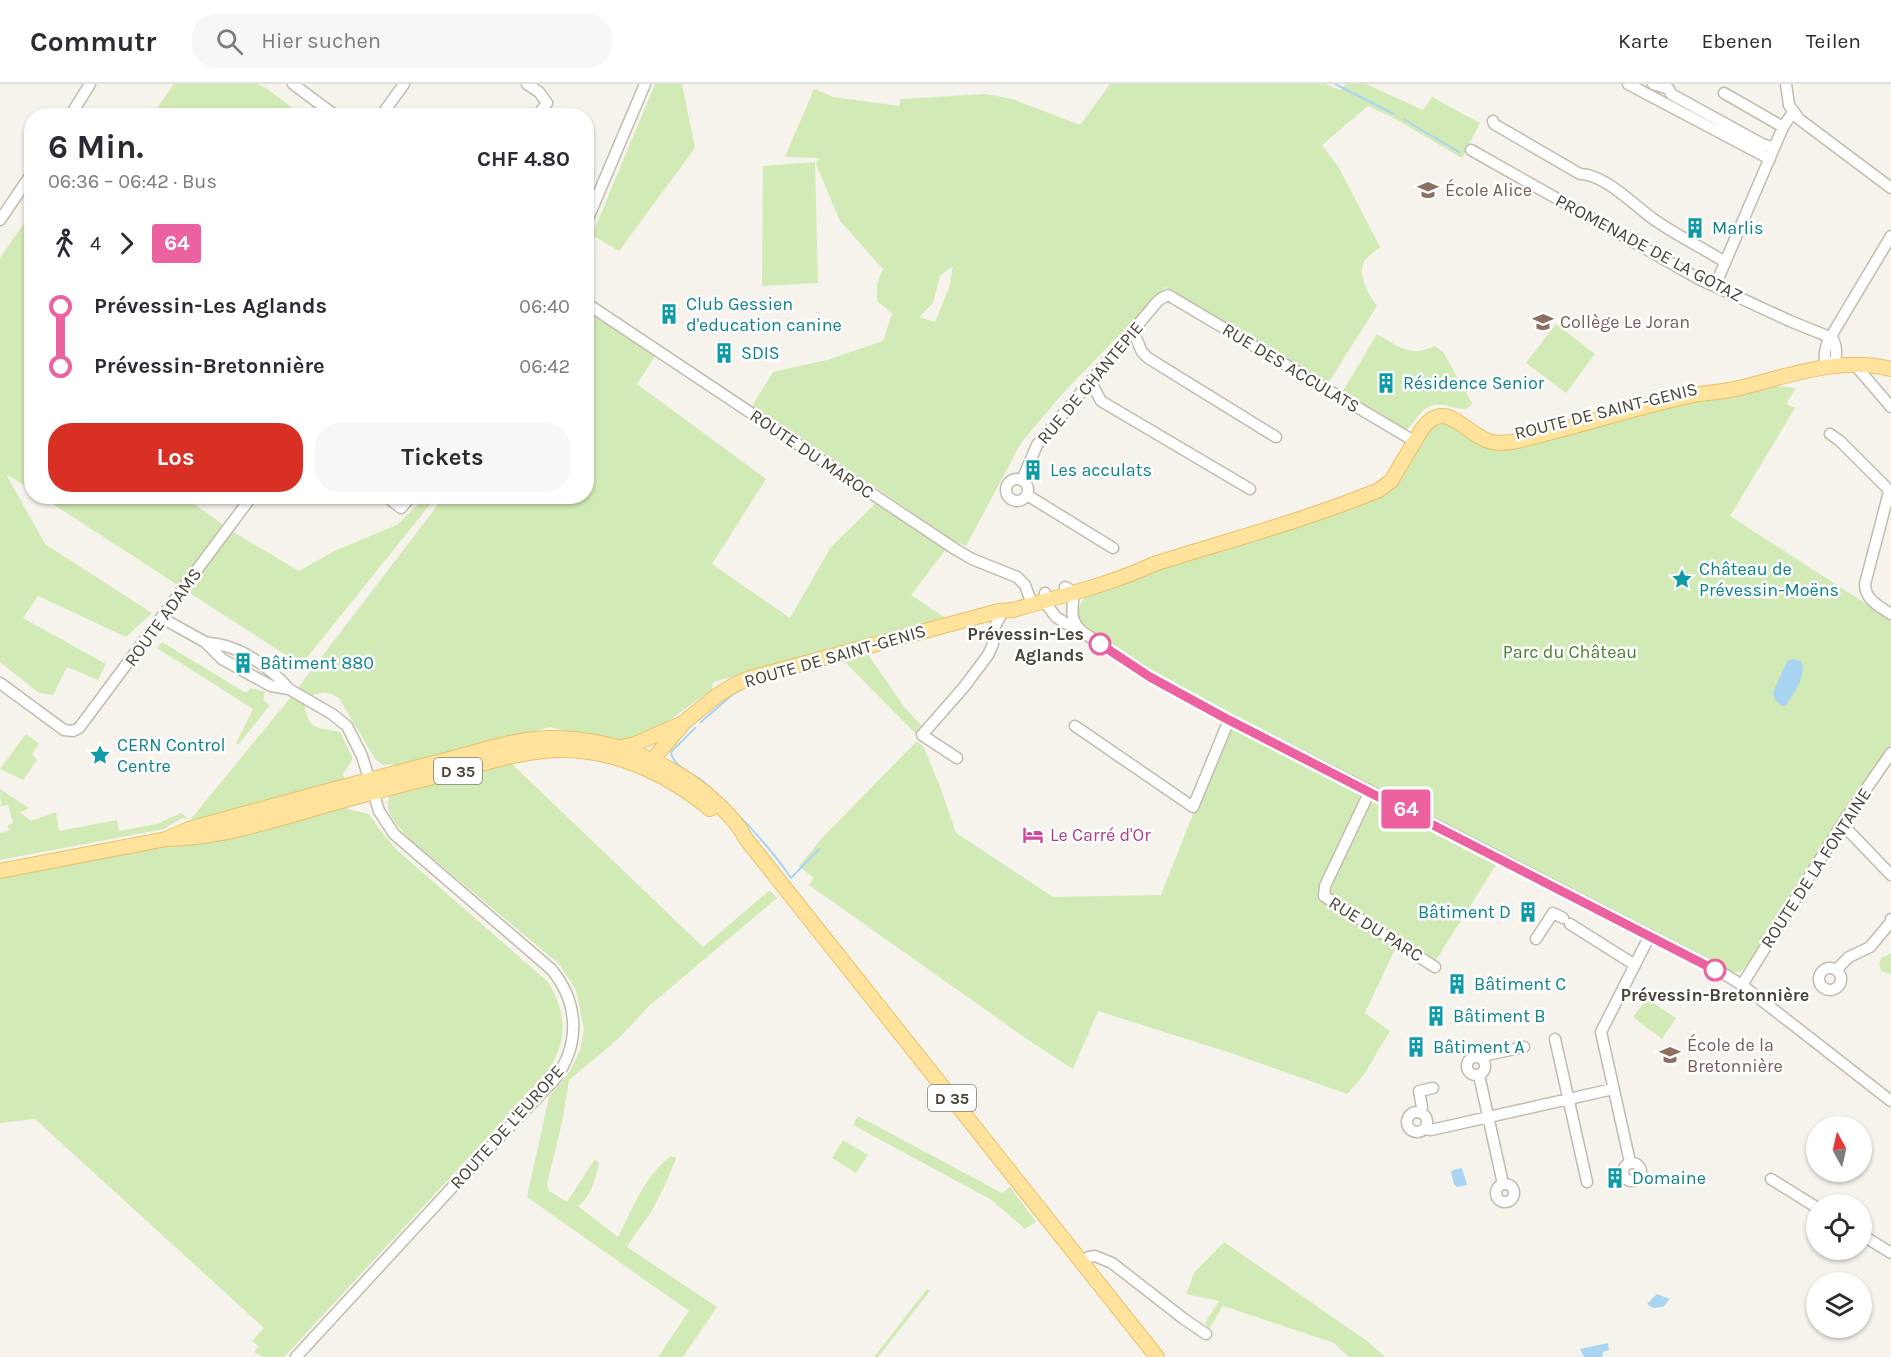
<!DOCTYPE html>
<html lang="de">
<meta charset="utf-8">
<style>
body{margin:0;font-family:Karla,sans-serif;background:#f7f7f7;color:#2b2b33;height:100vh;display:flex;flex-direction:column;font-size:22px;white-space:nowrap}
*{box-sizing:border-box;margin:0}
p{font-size:20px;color:#7c7c81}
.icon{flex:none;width:33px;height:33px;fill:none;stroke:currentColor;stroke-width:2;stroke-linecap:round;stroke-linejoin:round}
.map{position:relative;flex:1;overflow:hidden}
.drawer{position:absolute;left:24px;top:24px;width:570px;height:396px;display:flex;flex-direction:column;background:#fff;border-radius:24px;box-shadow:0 2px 4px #0004}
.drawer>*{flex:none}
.badge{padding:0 12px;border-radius:4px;font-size:21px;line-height:39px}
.needle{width:39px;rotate:352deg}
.buttons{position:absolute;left:1806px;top:1032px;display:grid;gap:12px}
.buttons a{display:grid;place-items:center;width:66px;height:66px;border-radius:50%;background:#fff;box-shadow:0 2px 4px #0004;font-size:30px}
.map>.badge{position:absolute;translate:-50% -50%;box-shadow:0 0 0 3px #fff}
.legs{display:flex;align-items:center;gap:9px;height:66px;padding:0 24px;font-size:20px}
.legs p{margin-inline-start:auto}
.headline{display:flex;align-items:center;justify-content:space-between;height:102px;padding:0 24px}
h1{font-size:33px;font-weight:700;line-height:45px}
.action{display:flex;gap:12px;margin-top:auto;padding:12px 24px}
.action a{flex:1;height:69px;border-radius:24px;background:#d93025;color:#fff;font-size:24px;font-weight:700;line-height:69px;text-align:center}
.action a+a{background:#f7f7f7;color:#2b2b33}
ul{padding:0 24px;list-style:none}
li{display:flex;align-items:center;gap:21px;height:60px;font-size:22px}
li i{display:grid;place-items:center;width:9px;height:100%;margin:0 8px;background:currentColor}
li i::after{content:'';width:15px;height:15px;margin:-8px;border:4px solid;border-radius:50%;background:#fff}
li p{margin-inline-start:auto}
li:first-child i{background:linear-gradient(#0000 50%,currentColor 0)}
li:last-child i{background:linear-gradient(currentColor 50%,#0000 0)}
header{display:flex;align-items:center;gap:36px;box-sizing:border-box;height:84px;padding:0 30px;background:#fff;border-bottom:2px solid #e1e1e2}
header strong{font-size:28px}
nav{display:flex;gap:33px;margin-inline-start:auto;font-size:21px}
.search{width:420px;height:54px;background:#f7f7f7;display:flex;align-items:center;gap:15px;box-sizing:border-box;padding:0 21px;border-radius:24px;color:#7c7c81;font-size:22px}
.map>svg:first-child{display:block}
.green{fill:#d2eab5;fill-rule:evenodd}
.water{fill:#a9d4f2}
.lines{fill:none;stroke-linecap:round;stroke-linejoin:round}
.stream{stroke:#a9d4f2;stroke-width:2}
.minor-casing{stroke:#c2bbae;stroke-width:13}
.major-casing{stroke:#e6c16a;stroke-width:16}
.minor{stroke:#fff;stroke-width:10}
.major{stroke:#ffe39c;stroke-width:14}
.line-1-casing{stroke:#fff;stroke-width:14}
.line-1{stroke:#ec619f;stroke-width:9}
.stop-1-dot{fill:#fff;stroke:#ec619f;stroke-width:3}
.labels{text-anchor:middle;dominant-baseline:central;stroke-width:5;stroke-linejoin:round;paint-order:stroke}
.shield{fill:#fff;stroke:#817c74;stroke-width:1.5}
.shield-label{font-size:16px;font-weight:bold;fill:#4b4439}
.education-label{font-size:18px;fill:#785e54;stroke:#fff;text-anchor:start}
.culture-label{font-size:18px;fill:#0d838f;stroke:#fff;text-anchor:start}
.street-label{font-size:18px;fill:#4b4439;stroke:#fff}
.stop-label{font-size:18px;font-weight:bold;fill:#4b4439;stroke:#fff;text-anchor:end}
.park-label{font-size:18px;fill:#4a7f2a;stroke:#fff}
.hotel-label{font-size:18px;fill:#b23c85;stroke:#fff;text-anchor:start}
</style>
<header>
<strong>Commutr</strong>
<div class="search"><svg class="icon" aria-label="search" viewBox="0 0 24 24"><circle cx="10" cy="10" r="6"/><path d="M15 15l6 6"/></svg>Hier suchen</div>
<nav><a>Karte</a><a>Ebenen</a><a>Teilen</a></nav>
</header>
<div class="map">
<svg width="1891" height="1273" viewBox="0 0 1891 1273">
<rect width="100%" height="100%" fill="#f6f3ec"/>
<path class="green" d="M174,0H257L266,4L302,31H152Z
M655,0H682L695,64L619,167L592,151Z
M1110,0H1325L1340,6L1346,0H1366L1423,26L1432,13L1480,39L1462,74L1392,33L1368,22L1322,61L1339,84L1380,163C1376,167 1369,171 1365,176C1356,189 1369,212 1377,222L1327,301L1166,203L1063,309L1021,359L966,462L954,457L878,405L752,322L773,288L827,276L883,257L892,230L877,217V200L883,185L840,137L816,80L819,74L785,73L814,5L833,13L899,22L901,15L986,10L1012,15L1080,41ZM953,182L949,204L935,238L919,233L933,219L940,192Z
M815,78L818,199L762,202L763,82Z
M31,129V405L6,390L45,460L152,529L126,553L38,512L23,534L106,580L98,596L67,583L53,611L39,609L0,578V174Z
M592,229L655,272L637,300L766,395L712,480L790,534L831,463L878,417L945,466L911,511L947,535L713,598L712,606L651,649L628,656L616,658L584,652L550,643L395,682L393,680L383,681L375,675L339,614C329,608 323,606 312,612L297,605L444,413L586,412V236Z
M1556,240L1595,270L1566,309L1526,279Z
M1377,250C1398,262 1410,274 1434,262L1443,268L1472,319L1471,322C1460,330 1448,318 1434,321C1419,324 1416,340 1405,346L1341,310Z
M1774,302L1796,304L1786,320L1795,324L1730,432L1891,536V661L1747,881L1740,888H1732L1724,884L1160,593C1142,582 1084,551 1079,534C1076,524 1083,515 1089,508L1391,405L1428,343L1445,336L1491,365H1507L1695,316L1735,311Z
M42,413H184L235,449L299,487L334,467L397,441L425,413H436L301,581Z
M162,558L246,609L251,604L265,608L263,616L270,621L238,661L236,659L253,625L157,564Z
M867,569L905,624L923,643L916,650L843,576Z
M291,613L305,622C308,648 320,643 340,648L352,673V676L343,690L345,696L205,737L182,734L164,745L0,776V749L9,747L8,741L13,739L8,721L1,722L0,705L29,724L20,728L31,737L56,728L59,747L117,736L119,747L157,740L181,729L190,736Z
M1231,640L1498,778L1436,876L1330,810L1329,806L1368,725L1358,720L1318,806L1322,816L1396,863L1365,929L1390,947L1363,992L1347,1010L1234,970L1098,927L1073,985L1027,955L809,801L814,794L799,782L822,754L917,657L924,664L939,700L956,749L1053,813L1161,811L1199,715Z
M26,650L39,659L32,670L37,676L23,696L0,685Z
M511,679L703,863L770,806L777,814L649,922L618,955L569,996L563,1034L547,1100L549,1107L567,1118L595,1075L599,1079C596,1094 591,1113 578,1122L618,1153C633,1124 645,1091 671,1072L676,1074C669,1093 660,1113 649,1131C642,1142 633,1152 627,1163L717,1223L683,1273H658L689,1227L527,1113L549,1013L570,987L580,966L584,945L576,906L559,880L412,757C401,746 377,723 393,708Z
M347,722L348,725L369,730L380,746L398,767L548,898C569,931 567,962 544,992L284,1273H263L254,1268L259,1263L252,1257L264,1244L35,1035L0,1039V793L174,760L248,751Z
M1891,869V890L1881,887L1879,879L1881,874Z
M1647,915L1676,934L1662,955L1633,933Z
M858,1032L1002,1109L1010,1103L1036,1138L1025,1145L990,1115L853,1041Z
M843,1056L868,1071L856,1089L832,1074Z
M1224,1158L1367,1257L1385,1273H1349L1334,1259L1223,1222L1209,1245L1205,1239L1219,1217L1186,1210L1194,1189Z
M927,1205L930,1207L878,1273H874Z"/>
<path class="water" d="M1792,575L1801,577C1807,592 1794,609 1786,621L1782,622L1775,616L1773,608L1787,577Z
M1462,1084L1467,1101L1457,1103L1454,1100L1451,1088L1453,1086Z
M1657,1210L1670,1215L1663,1223L1653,1224L1647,1220Z
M1608,1259L1609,1266L1603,1268L1602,1273H1584L1580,1265Z"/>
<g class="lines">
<path class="stream" d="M1335,0L1394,30
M1405,36L1459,68
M701,638L733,610L748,602
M695,644L671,668C672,682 694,690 704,698C733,724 769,761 791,794L819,765"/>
<g class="minor-casing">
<path id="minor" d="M293,0L336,32
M527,0L539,8L547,19L537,32
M1628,0L1770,75
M1653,0L1669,5L1671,10L1762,60L1774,64
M1786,0L1789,21L1799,35L1891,104
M1724,9L1783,43
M70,32L90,0
M381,32L404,0
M1493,37L1494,40L1580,90C1604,90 1633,120 1652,134C1674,150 1701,163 1725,178
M1471,66L1699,195L1790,237L1832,254
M0,136L32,89
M586,139L645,0
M1715,202L1783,43L1793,28
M586,219L955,465L972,475L1017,493L1025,501L1032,520
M1133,247L1142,268L1148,274L1276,353
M1832,254C1837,261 1838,275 1832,282
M1855,281L1891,323
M1829,282C1822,275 1825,266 1828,257L1832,254L1833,249L1891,152
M1091,298L1101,317L1250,405
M1830,350L1840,357L1886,403L1889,408L1865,500C1865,516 1879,522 1891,530
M1006 406a11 11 0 1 1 22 0a11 11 0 1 1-22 0Z
M1022,396L1037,361L1157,218L1162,214L1168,211L1414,357
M1027,411L1113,464
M386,412L401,424L411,412
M1065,503C1079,508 1070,522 1073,533C1074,540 1079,545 1084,549L1150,593L1225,634L1370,707L1724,890L1742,901L1891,1017
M1045,509L1044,517L1056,533L1078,547
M162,534L205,558L222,575L271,602L289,605L332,630L347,642L362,672L379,727L394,750L551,885C579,918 581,961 554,996L459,1096L296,1273
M205,558C213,560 221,560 229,563C249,569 276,589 289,605
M0,599L64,646L73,647L79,644L252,412
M1075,642L1193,723L1229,636
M957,674L922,651L964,603L988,571L993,560V546L1000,533L999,527
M1370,707L1325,802L1324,812L1435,883
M1842,740L1891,791
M1570,840L1635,881
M1536,855L1553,829L1563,834
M1819 895a11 11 0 1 1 22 0a11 11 0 1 1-22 0Z
M1836,886L1849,873L1870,863L1890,839L1891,835
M1742,901L1842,740L1891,669
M1555,955L1587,1098
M1467 982a9 9 0 1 1 18 0a9 9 0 1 1-18 0Z
M1482,975L1487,971L1524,963
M1479,991L1503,1100
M1407 1038a10 10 0 1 1 20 0a10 10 0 1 1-20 0Z
M1420,1029L1422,1023L1419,1007L1433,1004
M1425,1045L1431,1046L1613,1005
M1630,1078L1601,948L1650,851
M1623 1088a9 9 0 1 1 18 0a9 9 0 1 1-18 0Z
M1771,1095L1816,1123
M1496 1109a9 9 0 1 1 18 0a9 9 0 1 1-18 0Z
M1862,1151L1891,1169
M1081,1178L1089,1173L1095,1172L1112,1179L1184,1235L1206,1250"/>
</g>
<g class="major-casing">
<path id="major" d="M617,664L635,660L683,639L718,611L734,601L750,594L999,527L1013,526C1060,512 1109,501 1154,480C1226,457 1299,438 1369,410L1379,406L1391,397L1422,345C1444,315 1462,345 1484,355C1493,360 1503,359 1513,358C1573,344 1633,324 1694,311C1709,308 1724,308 1739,304C1789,292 1839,272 1891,285
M646,679L653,675L682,641
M166,755L189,745C272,722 355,699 438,678C475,669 511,655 549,654C611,653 673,678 718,720C729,731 739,741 746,755L1157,1273
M0,787L166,755C213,755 255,741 300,729C346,715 393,703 441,691C474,682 508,671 543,667C605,661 663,686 710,725"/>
</g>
<use href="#minor" class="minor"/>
<use href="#major" class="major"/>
</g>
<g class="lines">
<g class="line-1-casing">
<path id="line-1" d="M1100,560L1150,593L1225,634L1715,886"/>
</g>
<use href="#line-1" class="line-1"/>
</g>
<defs>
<g id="school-bare" transform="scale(1.62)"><path d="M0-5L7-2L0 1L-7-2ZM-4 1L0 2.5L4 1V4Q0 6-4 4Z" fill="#8d6e63" stroke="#fff" stroke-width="2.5" paint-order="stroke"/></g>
<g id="building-bare" transform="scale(1.62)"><path d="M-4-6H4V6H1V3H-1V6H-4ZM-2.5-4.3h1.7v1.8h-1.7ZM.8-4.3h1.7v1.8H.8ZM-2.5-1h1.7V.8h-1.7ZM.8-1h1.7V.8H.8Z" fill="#0f9aa8" stroke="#fff" stroke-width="2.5" paint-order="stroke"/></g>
<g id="sight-bare" transform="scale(1.62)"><path d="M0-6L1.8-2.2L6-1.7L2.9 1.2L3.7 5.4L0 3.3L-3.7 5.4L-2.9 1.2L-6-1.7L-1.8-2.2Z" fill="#0f9aa8" stroke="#fff" stroke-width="2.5" paint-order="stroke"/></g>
<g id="hotel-bare" transform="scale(1.62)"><path d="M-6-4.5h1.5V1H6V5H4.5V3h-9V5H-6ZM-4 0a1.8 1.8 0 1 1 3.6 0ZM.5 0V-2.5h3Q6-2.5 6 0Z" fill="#d1479c" stroke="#fff" stroke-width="2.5" paint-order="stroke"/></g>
</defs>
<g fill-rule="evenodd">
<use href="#school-bare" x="1428" y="106"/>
<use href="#building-bare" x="1695" y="144"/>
<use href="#building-bare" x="669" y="230"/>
<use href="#school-bare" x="1543" y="238"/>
<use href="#building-bare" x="724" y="269"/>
<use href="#building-bare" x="1386" y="299"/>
<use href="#building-bare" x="1033" y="386"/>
<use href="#sight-bare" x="1682" y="495"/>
<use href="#building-bare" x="243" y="579"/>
<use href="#sight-bare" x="100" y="671"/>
<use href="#hotel-bare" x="1033" y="751"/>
<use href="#building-bare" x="1528" y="828"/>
<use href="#building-bare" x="1457" y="900"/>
<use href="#building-bare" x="1436" y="932"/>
<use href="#building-bare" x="1416" y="963"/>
<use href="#school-bare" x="1670" y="971"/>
<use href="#building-bare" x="1615" y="1094"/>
</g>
<g class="stop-1-dot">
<circle cx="1100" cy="560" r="10"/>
<circle cx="1715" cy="886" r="10"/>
</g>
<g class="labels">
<g class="shield">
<rect x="434" y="674" width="48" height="26" rx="4.5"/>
<rect x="928" y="1001" width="48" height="26" rx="4.5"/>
</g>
<g class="shield-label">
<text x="458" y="687">D 35</text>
<text x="952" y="1014">D 35</text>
</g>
<g class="education-label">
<text x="1445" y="106">École Alice</text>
<text x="1560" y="238">Collège Le Joran</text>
<text x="1687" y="961">École de la<tspan x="1687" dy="21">Bretonnière</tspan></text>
</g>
<g class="culture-label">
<text x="1712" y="144">Marlis</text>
<text x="686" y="220">Club Gessien<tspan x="686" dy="21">d'education canine</tspan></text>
<text x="741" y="269">SDIS</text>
<text x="1403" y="299">Résidence Senior</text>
<text x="1050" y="386">Les acculats</text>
<text x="1699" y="485">Château de<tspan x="1699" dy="21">Prévessin-Moëns</tspan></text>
<text x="260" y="579">Bâtiment 880</text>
<text x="117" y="661">CERN Control<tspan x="117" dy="21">Centre</tspan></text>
<text x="1511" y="828" text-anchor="end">Bâtiment D</text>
<text x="1474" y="900">Bâtiment C</text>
<text x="1453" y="932">Bâtiment B</text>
<text x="1433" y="963">Bâtiment A</text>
<text x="1632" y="1094">Domaine</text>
</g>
<g class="street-label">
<text transform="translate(1649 164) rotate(28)">PROMENADE DE LA GOTAZ</text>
<text transform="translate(1291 284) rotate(31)">RUE DES ACCULATS</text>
<text transform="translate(1090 299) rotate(-50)">RUE DE CHANTEPIE</text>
<text transform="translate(1606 327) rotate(-14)">ROUTE DE SAINT-GENIS</text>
<text transform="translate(812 370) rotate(34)">ROUTE DU MAROC</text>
<text transform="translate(163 533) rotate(-54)">ROUTE ADAMS</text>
<text transform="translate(835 572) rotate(-16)">ROUTE DE SAINT-GENIS</text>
<text transform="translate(1816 784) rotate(-57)">ROUTE DE LA FONTAINE</text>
<text transform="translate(1376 845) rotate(32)">RUE DU PARC</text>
<text transform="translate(507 1043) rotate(-48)">ROUTE DE L'EUROPE</text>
</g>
<g class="stop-label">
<text x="1084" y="550">Prévessin-Les<tspan x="1084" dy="21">Aglands</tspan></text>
<text x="1715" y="911" text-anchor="middle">Prévessin-Bretonnière</text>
</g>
<g class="park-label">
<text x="1570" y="568">Parc du Château</text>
</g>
<g class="hotel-label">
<text x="1050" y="751">Le Carré d'Or</text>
</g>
</g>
</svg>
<div class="buttons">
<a><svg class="needle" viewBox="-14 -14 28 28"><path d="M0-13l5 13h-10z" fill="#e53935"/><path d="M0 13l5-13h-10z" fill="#7c7c81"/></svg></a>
<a><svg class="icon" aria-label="locate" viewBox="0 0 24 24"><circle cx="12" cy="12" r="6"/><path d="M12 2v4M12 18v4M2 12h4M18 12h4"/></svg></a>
<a><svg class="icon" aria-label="layers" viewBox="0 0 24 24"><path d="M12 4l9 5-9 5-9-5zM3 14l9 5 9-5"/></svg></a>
</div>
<b class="badge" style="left:1406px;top:725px;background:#ec619f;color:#fff">64</b>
<section class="drawer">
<div class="headline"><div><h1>6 Min.</h1><p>06:36 – 06:42 · Bus</p></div><b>CHF 4.80</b></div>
<div class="legs"><svg class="icon" aria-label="walk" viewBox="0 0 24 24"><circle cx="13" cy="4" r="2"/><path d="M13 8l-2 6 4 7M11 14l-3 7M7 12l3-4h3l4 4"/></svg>4<svg class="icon" aria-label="forward" viewBox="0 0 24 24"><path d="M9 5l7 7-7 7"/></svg><b class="badge" style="background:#ec619f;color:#fff">64</b></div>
<ul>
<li><i style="color:#ec619f"></i><b>Prévessin-Les Aglands</b><p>06:40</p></li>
<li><i style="color:#ec619f"></i><b>Prévessin-Bretonnière</b><p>06:42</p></li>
</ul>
<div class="action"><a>Los</a><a>Tickets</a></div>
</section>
</div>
